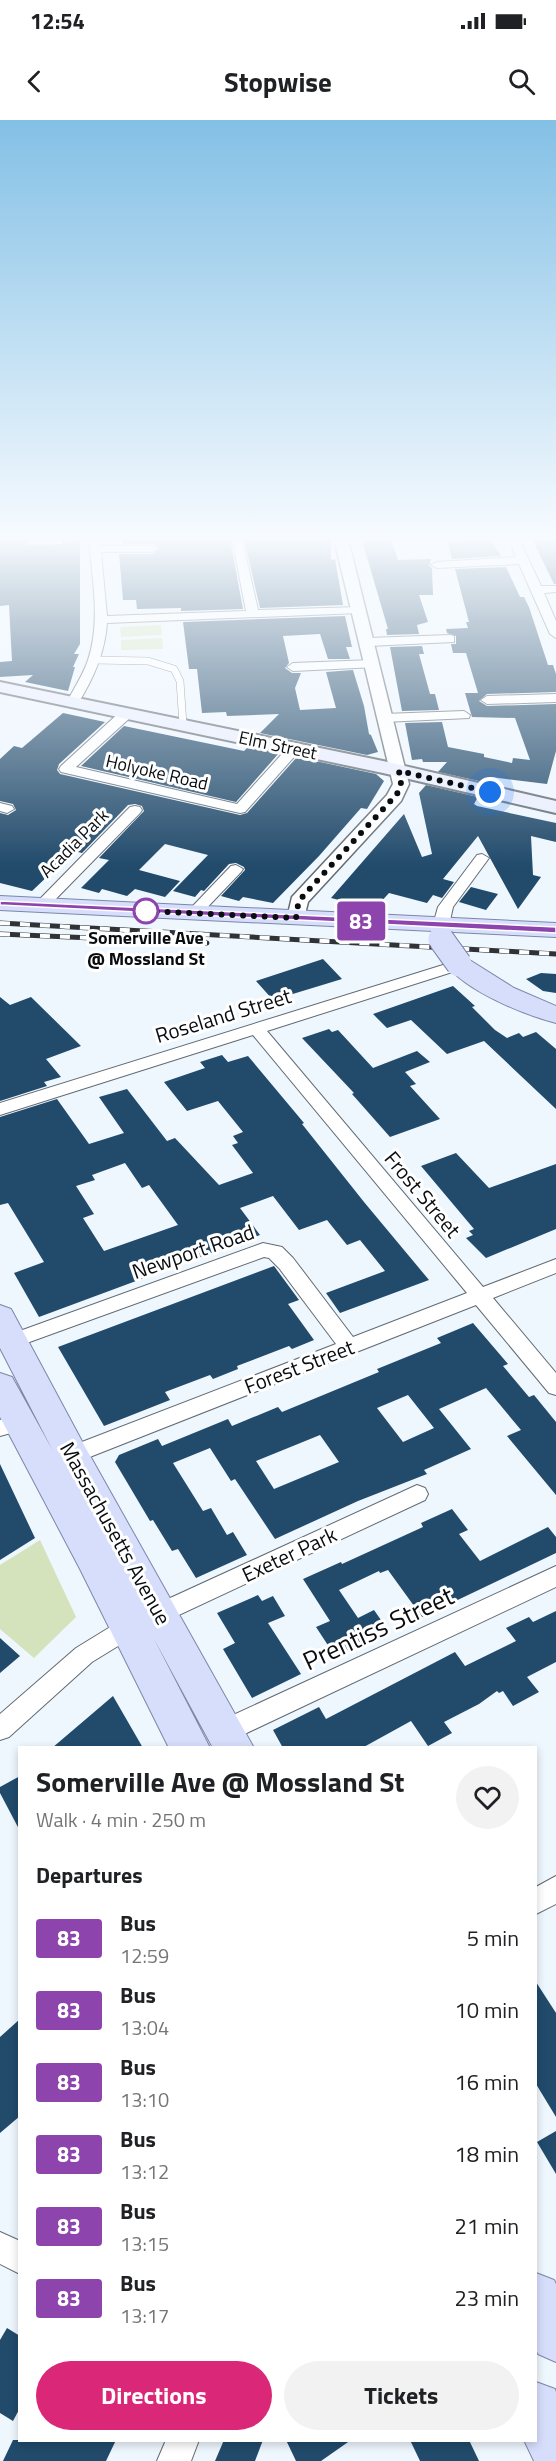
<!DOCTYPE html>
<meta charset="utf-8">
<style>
body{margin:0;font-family:"Titillium Web",sans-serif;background:#f2f2f2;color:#202124;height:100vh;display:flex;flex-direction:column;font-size:22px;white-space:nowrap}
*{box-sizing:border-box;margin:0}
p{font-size:20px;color:#757577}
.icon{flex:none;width:33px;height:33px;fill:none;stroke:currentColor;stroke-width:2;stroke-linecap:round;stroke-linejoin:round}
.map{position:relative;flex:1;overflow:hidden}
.sheet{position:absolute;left:18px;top:1626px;width:519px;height:696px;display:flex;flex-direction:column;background:#fff;border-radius:0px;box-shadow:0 3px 9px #0003}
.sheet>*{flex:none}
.badge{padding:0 12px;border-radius:4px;font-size:21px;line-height:39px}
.you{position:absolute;width:30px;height:30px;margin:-15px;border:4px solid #fff;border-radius:50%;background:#1a73e8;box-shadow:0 0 0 9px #1a73e833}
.map>.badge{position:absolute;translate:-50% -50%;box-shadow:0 0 0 3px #fff}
h2{padding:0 18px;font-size:22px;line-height:54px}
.round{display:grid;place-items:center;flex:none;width:63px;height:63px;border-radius:32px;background:#f2f2f2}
.summary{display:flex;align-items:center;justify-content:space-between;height:102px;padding:0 18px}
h1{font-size:28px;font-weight:700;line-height:45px}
.button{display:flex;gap:12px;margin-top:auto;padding:12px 18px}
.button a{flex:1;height:69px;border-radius:36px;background:#db2777;color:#fff;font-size:24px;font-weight:700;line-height:69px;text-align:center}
.button a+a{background:#f2f2f2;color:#202124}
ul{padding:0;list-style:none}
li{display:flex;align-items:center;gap:18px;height:72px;padding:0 18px}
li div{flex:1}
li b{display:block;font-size:22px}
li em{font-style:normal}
li .badge{min-width:66px;font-weight:700;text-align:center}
.status{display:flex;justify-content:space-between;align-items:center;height:42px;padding:0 30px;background:#fff;direction:ltr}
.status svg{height:16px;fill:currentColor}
header{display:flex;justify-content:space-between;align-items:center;height:78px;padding:0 18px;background:#fff;font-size:27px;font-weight:700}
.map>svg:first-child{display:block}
.green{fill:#d5e3bc}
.building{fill:#214a6b;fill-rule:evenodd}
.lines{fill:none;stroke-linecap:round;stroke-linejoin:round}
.service-casing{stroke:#626b73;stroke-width:8}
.minor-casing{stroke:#626b73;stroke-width:2}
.tertiary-casing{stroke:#626b73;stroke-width:3}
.secondary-casing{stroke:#626b73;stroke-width:4}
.primary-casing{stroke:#7c87a8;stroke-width:2}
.service{stroke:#fff;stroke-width:7}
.minor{fill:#fff;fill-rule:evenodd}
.tertiary{fill:#fff;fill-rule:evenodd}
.secondary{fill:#eaeefe;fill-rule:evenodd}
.primary{fill:#d6defc;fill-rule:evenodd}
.rail-casing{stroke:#2f3337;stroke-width:5}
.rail{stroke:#fff;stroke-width:4;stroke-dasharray:10;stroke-linecap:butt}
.primary-bridge-casing{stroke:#7c87a8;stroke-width:27;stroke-linecap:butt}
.primary-bridge{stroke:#d6defc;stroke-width:25}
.line{fill:#8e44ad;stroke:#fff;stroke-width:1.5}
.walk{stroke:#090d10;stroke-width:6;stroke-dasharray:0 10.8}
.stop-dot{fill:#fff;stroke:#8e44ad;stroke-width:3}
.labels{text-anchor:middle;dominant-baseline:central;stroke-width:6;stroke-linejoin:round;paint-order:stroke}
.far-street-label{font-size:18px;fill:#090d10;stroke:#fff}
.far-stop-label{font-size:18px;font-weight:bold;fill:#090d10;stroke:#fff}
.street-label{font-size:21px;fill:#090d10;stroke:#fff}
.near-street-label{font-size:26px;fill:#090d10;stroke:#fff}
</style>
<div class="status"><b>12:54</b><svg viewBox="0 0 49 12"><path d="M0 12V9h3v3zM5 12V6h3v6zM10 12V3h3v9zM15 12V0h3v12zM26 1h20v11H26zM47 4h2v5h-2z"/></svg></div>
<header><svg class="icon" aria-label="back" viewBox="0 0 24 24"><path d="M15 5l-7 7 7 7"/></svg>Stopwise<svg class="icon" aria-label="search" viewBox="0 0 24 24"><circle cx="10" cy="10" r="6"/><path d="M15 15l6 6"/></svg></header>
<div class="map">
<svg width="556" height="2341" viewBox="0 0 556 2341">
<rect width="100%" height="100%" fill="#eef6fe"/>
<path class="green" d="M161,505L162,515L121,517L120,507Z
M162,518L163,529L121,530V520Z
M40,1420L76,1497L34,1538L0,1509V1445Z"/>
<path class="building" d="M0,419H28L29,425L62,424V421L80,420V524L74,534H79L73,547H75L68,571L25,562L33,555L0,557V542L12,541L9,485L0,486Z
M121,419H230L243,489L181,491V488L137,489L136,480H123L119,434H153L160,428L153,424H122Z
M244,419H331V440L335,439L343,485L260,488Z
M391,419L398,440L431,439L429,446L432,448L433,475H419L428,502L417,505L419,514L387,515L386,509H388L362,420Z
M490,419L501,436L452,439L448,422Z
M532,419H556V464H554Z
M506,447L520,477H524L529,487L548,545H553L556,554V572L487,574L479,581L487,586L556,584V631L547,664L491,657L488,663L438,652L447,642H423L422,639L412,640L405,603L442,602L448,627L484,634V637L512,643L513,638L530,640L515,598L472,597L465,573H478L466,533H453L451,524H456V516L447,513L446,509L468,508L466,502H469L455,449Z
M345,496L352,527H346L350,539H328L320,514L283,516L289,543L285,548L292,553H301L295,568L300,590L336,588L326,552L353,550L364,586L369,614L371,615L378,632L367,635L260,613L279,594L227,596L226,592L202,593L197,549H189L183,502Z
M422,526L424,534H419L430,574H435L439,590L402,591L390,527Z
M63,593L105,602L59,644L57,650L60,654L240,695L247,693L297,637L376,654L384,661L367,689L361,688L319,736L273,783L243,777L239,781L221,776L245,750L244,747L236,743L229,744L204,771L201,770L195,777L173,771L208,735L165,724L139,750L180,761L165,777L135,769L127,776L102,769L99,773L81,768L109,740L99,738L144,691L142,686L135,684L128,685L82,733L74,731L32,771L0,763V693L8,695L16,690L13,684L0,681V639L14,626L22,628Z
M124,606L244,631L248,627L279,633L236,682L81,646Z
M426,665L478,677L474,684L477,686L556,703V722L531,716L533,755L541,757L518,789L478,716L443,759L454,762L442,778L433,775L427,783L389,773L379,784L359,779L355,784L331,778L404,694L422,737L432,734L419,673Z
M471,767L498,774L486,790L459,782Z
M323,839L342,859L273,880L256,861Z
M541,853L556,854V873L543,871L526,859Z
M453,866L475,886L472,887L495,910L507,918L519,913L523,917L536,912L556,929V989L484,921L447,934L411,900L387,908L373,894Z
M0,877L10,885L31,877L81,926L46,939L61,957L44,962L47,966L0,981Z
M329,909L332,912L338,910L373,948L417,931L430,942L405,952L416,964L410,966L440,999L390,1017L352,974L354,973L302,918Z
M222,935L228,942L248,936L304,1003L302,1004L364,1082L429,1160L340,1193L326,1173L385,1151L360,1120L347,1125L327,1100L299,1110L273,1076L240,1088L260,1115L39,1197L14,1153L44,1142L8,1083L0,1085V997L57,979L89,1024L124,1013L99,977L127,969L167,1021L175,1018L219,1065L253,1053L232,1025L238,1023L233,1016L243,1012L218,981L187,991L164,962L205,948L200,942ZM125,1043L142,1068L149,1065L178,1105L104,1131L83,1098L94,1094L76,1066L95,1060L92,1055Z
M456,1033L489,1068L556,1044V1109L486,1138L466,1118L473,1115L469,1111L474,1109L421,1046Z
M274,1146L299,1180L288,1184L314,1220L292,1229L289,1226L237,1246L238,1249L213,1259L210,1255L165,1272L170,1280L104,1306L58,1227Z
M473,1203L508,1244L503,1246L529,1277L534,1275L556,1302V1375L507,1316L521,1310L486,1268L439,1289L471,1329L424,1350L427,1354L358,1381L275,1419L235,1359L231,1361L210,1328L173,1343L203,1391L211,1388L227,1415L233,1412L247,1435L196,1458L178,1429L172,1431L153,1400L150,1401L115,1342L119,1335L158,1319L162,1326L228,1299L232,1306L278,1287L282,1292L379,1252L377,1249L441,1223L437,1218ZM408,1275L434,1308L403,1322L377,1288ZM320,1315L339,1342L274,1369L256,1341Z
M0,1344L35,1418L0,1440Z
M452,1389L468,1410L459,1414L480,1441L548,1407L556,1417V1433L422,1497L388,1450L380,1453L379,1451L339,1470L358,1498L374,1490L388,1510L335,1536L316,1507L330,1501L303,1459L341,1442L342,1444L423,1407L421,1403Z
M258,1475L262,1481L273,1476L285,1496L268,1503L301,1554L252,1578L223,1529L235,1523L217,1493Z
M556,1491V1542L527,1557L539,1572L513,1586L503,1571L499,1573L497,1571L479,1584L444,1602L452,1613L428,1626L411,1601L362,1628H283L273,1610L319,1587L326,1599L455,1532L465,1546L516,1521L506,1508L529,1497L533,1502Z
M0,1518L20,1536L0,1553Z
M113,1576L143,1628H52Z
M20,1656V1711L0,1673V1667Z
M536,1862L556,1893V1997L536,1964Z
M20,1899V1996L0,2013V1917Z
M556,2011V2054L537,2022Z
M7,2208L20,2216V2288L13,2301L0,2293V2220Z
M13,2320H116L106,2341H3Z
M224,2320H263L255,2341H215Z
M286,2320H351L321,2341H296Z
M410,2320H469L479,2341H420Z"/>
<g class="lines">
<g class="service-casing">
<path id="service" d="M94,540L148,541L174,549L180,561L183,605"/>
</g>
<g class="minor-casing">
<path id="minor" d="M89,419H99L100,426H153L158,429L153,432H101L107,496L246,491L232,419H242L258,490L360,487L366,490L360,493L107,503C105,533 93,560 77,585H69L67,582C74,568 83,555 88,540C101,501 92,459 89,419Z
M509,419H519L541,466H556V472L544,473L556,501V518L550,514L519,444L437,448L431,445L437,442L516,437Z
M450,515L454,516V522L368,526L362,522L368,518Z
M373,540L379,544L377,547L293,551L287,547L293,543Z
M556,574V582L487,584L481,580L487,576Z
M127,589L133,593L132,596L76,647L237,684L290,625L295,624L302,628L245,692L240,693L61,652L59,649L61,646L122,590Z
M464,591L470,595L469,598L384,602L378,598L384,594Z
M0,683L12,686L14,689L7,693L0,691Z
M135,686L140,687L142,690L140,693L46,789H36L33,786L36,783L130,687Z
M482,734L489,738L453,787L449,805L441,810L436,808L433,805L438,787L477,735Z
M236,745L243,749L241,752L199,796H189L186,793L189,790L231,746Z
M459,840L467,845L465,848L267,911L483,1167L556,1139V1153L493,1178L556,1253V1275L549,1273L476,1185L72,1344L64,1346L56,1344L53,1338L56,1332L336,1224L279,1148L269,1138L264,1137L13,1228L6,1226L3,1221L6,1216L263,1123L282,1127L293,1138L353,1217L467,1173L253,915L0,995V983Z
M19,1295L26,1297L30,1303L26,1309L0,1316V1300Z
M417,1365L425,1368L428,1374L425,1380L136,1515L92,1542L9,1617L0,1620V1594L76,1528L120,1501Z
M556,1446V1467L234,1619L225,1622L216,1619L213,1611L216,1603Z
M556,1756V1784L536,1794V1767Z
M0,2112L20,2121V2154L0,2144Z
M166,2320H199L191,2341H157Z"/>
</g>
<g class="tertiary-casing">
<path id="tertiary" d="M334,419H348L409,664L401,681L308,782L303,802H289L287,798L292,777L387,675L393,664Z"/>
</g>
<g class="secondary-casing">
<path id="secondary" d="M0,562L383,641L556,681V693L383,653L0,572Z"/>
</g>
<g class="primary-casing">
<path id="primary" d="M0,776L556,803V817L0,790Z
M459,836L468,839L514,868L556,886V903C525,895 465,871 446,844L450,839Z
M0,1185L11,1189L84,1325L254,1628H213L153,1517L210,1628H169L80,1449L0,1297V1253L12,1257L53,1331L0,1228Z
M536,2153L554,2160L556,2164V2242L538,2234L536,2229Z
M536,2262L555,2269L556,2272V2341H534L524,2320H536Z"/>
</g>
<use href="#service" class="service"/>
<use href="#minor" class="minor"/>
<use href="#tertiary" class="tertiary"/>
<use href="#secondary" class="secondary"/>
<use href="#primary" class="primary"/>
<g class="rail-casing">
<path id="rail" d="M0,803L556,834
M0,814L207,823"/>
</g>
<use href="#rail" class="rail"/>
<g class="primary-bridge-casing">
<path id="primary-bridge" d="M441,819L459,844"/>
</g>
<use href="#primary-bridge" class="primary-bridge"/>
</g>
<linearGradient id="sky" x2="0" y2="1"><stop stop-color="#83c0e5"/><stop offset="0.56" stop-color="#f7fbff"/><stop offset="1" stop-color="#f7fbff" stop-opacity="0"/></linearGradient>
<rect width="556" height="747" fill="url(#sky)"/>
<path class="line" d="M0,781L556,807V813L0,785Z"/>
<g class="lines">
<path class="walk" d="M146,791L296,798L298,785L303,776L397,674L401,664L399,651L490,672"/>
</g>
<circle class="stop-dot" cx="146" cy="791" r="12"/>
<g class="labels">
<g class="far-street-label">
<text transform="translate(278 625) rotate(12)">Elm Street</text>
<text transform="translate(157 652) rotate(13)">Holyoke Road</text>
<text transform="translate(74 723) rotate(-45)">Acadia Park</text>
</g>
<g class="far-stop-label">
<text x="146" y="817">Somerville Ave<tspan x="146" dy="21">@ Mossland St</tspan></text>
</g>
<g class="street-label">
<text transform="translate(223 895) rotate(-17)">Roseland Street</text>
<text transform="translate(423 1074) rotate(50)">Frost Street</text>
<text transform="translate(193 1131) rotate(-19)">Newport Road</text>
<text transform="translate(299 1246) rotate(-21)">Forest Street</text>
<text transform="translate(116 1413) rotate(61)">Massachusetts Avenue</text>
<text transform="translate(289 1434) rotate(-25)">Exeter Park</text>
</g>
<g class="near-street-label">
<text transform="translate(378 1508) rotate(-25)">Prentiss Street</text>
</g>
</g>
</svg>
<div class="you" style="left:490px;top:672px"></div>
<b class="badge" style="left:361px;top:801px;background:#8e44ad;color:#fff">83</b>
<section class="sheet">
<div class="summary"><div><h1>Somerville Ave @ Mossland St</h1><p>Walk · 4 min · 250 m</p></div><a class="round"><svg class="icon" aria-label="heart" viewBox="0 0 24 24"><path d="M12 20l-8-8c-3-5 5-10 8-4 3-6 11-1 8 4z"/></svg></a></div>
<h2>Departures</h2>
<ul>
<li><span class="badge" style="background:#8e44ad;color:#fff">83</span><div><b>Bus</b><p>12:59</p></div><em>5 min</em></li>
<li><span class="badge" style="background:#8e44ad;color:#fff">83</span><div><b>Bus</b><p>13:04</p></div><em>10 min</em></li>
<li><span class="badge" style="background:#8e44ad;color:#fff">83</span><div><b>Bus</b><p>13:10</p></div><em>16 min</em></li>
<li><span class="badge" style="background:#8e44ad;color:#fff">83</span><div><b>Bus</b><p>13:12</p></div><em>18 min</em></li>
<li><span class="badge" style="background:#8e44ad;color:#fff">83</span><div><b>Bus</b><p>13:15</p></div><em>21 min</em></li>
<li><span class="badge" style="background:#8e44ad;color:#fff">83</span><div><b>Bus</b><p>13:17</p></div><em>23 min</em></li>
</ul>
<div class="button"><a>Directions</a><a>Tickets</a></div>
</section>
</div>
